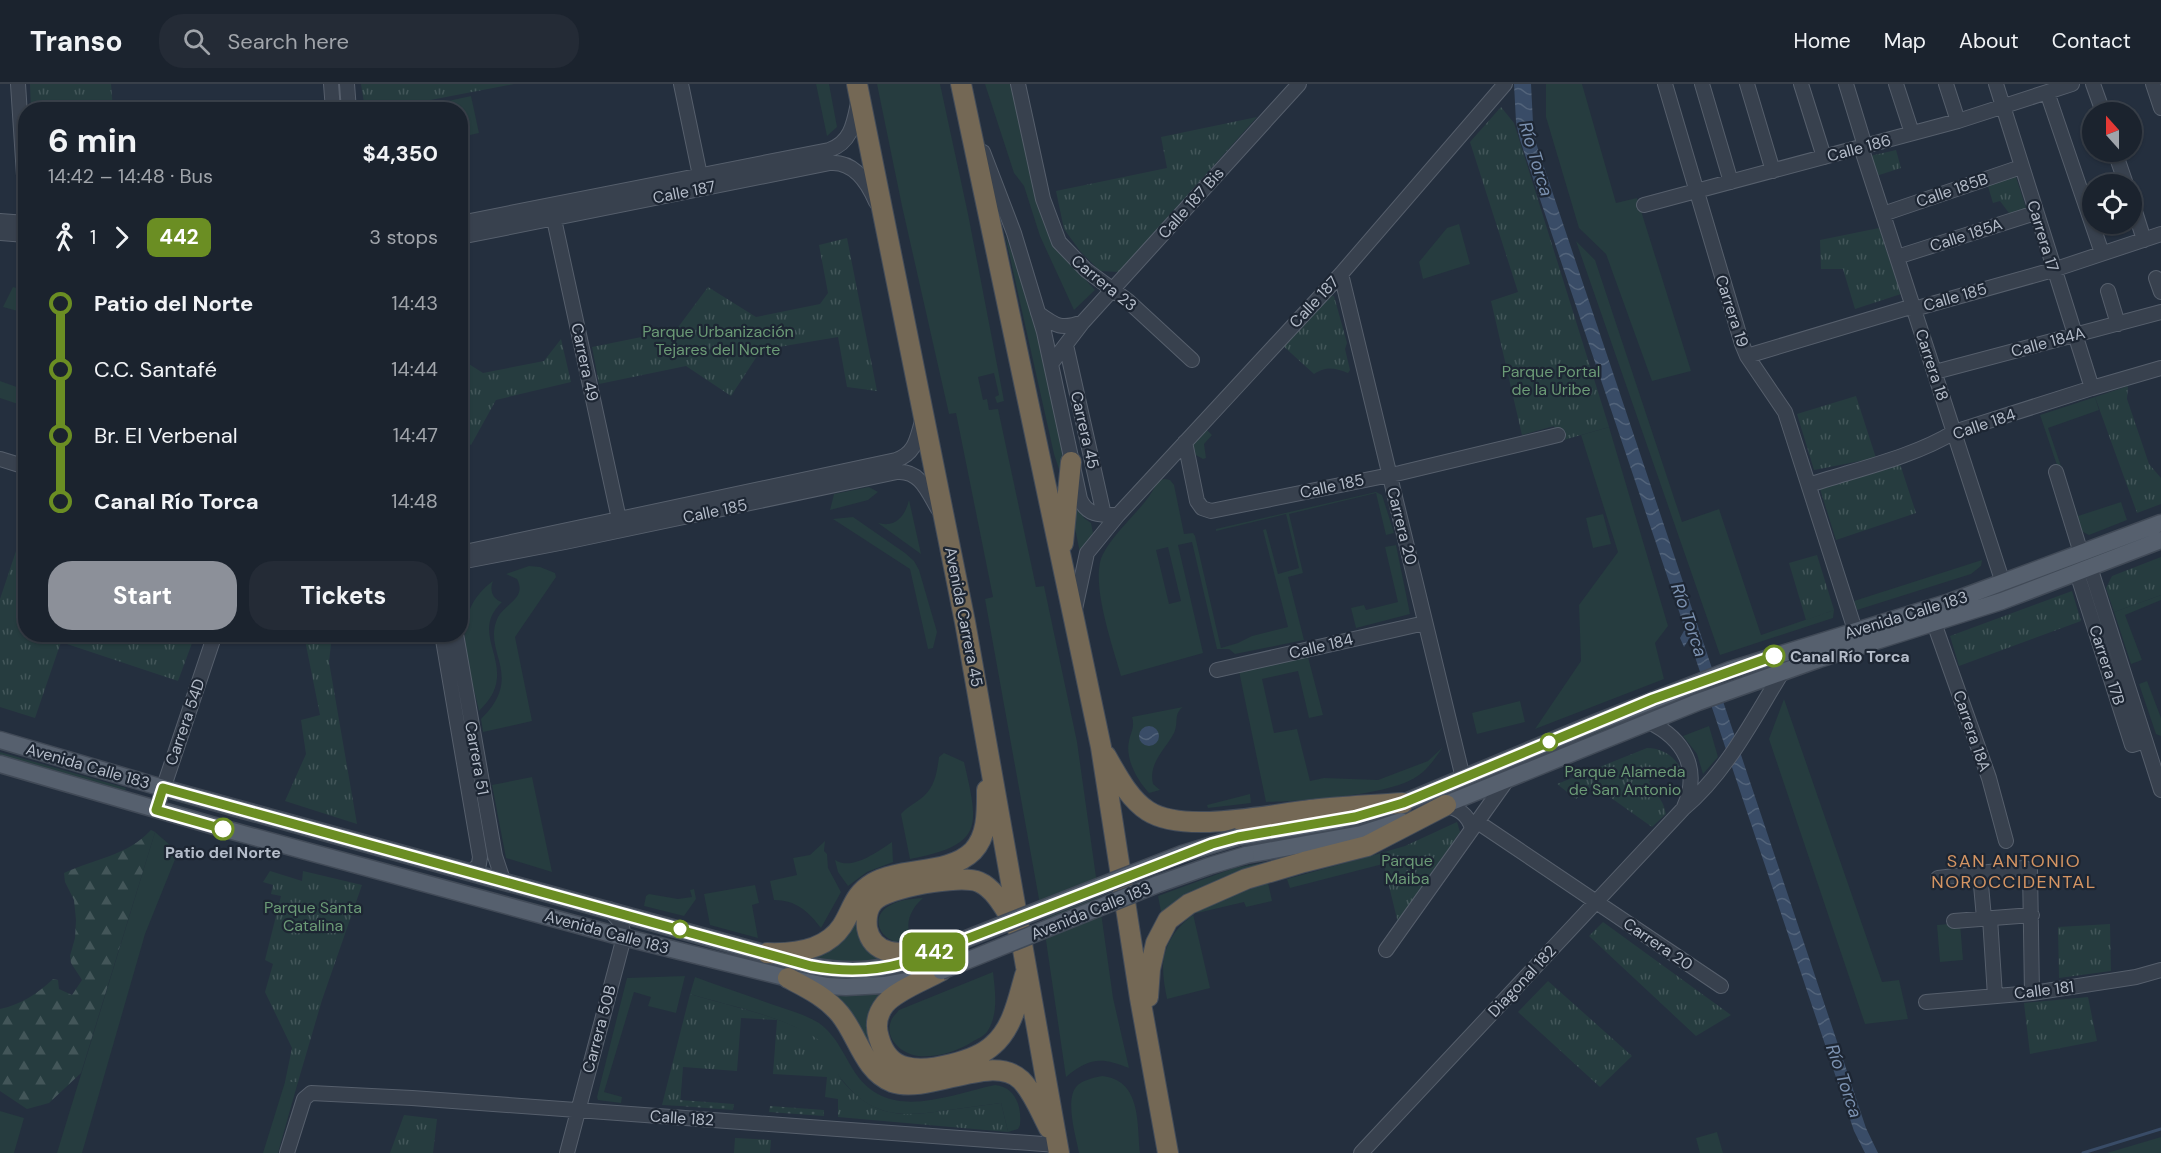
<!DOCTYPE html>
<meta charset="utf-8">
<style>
body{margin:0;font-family:"DM Sans",sans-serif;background:#242b36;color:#f1f3f6;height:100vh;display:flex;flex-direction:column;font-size:22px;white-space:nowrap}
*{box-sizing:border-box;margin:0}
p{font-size:20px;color:#a0a4aa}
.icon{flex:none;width:33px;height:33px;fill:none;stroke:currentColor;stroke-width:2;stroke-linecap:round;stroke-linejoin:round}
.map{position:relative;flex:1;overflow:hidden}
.sheet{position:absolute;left:18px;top:18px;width:450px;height:540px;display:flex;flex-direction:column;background:#1b232e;border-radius:24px;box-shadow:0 2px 4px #0004,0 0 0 2px #39404a}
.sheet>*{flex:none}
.badge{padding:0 12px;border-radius:9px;font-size:21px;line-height:39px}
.needle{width:39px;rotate:339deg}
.fabs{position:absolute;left:2082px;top:18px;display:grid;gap:12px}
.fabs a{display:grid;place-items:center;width:60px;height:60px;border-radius:50%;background:#1b232e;box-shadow:0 2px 4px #0004,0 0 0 2px #39404a;font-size:30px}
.map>.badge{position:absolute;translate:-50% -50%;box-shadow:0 0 0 3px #fff}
.legs{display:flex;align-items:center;gap:9px;height:66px;padding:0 30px;font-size:20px}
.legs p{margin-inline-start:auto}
.overview{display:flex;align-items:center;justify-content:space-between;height:102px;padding:0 30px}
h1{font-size:33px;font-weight:700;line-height:45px}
.button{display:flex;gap:12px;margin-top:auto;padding:12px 30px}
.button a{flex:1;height:69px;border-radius:24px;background:#8c9099;color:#fff;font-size:24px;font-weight:700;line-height:69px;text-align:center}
.button a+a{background:#242b36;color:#f1f3f6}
ul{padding:0 30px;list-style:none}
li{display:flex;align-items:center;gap:21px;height:66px;font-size:22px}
li i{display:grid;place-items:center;width:9px;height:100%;margin:0 8px;background:currentColor}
li i::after{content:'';width:15px;height:15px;margin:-8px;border:4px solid;border-radius:50%;background:#1b232e}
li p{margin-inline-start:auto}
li:first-child i{background:linear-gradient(#0000 50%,currentColor 0)}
li:last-child i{background:linear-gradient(currentColor 50%,#0000 0)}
header{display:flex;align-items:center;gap:36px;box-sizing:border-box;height:84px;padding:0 30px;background:#1b232e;border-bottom:2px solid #39404a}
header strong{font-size:28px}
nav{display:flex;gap:33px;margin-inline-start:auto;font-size:21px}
.search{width:420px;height:54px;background:#242b36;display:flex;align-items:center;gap:15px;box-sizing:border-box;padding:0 21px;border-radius:24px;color:#a0a4aa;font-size:22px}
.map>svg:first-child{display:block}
.grass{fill:#263c3f;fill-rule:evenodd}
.forest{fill:url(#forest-firs)}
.park{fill:url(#park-tufts)}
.garden{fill:url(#garden-dots)}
.water{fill:url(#water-waves)}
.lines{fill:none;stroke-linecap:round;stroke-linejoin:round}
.stream{stroke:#394c67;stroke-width:3}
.minor-casing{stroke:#565f6c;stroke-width:16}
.major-casing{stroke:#414a57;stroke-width:19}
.highway-casing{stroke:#434c59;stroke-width:22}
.minor{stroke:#38414e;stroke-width:14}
.major{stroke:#56606e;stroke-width:16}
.highway{stroke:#746855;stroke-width:20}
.major-bridge-casing{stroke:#414a57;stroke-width:19;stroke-linecap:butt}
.major-bridge{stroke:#56606e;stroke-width:16}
.line-1-casing{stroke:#fff;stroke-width:14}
.line-1{stroke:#6b8e23;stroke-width:9}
.stop-1-dot{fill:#fff;stroke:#6b8e23;stroke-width:3}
.labels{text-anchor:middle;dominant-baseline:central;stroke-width:4.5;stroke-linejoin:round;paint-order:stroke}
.street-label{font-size:16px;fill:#b4bcc9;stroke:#1d2633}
.park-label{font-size:16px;fill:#6b9a76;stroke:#1d2633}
.stop-label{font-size:16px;font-weight:bold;fill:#b4bcc9;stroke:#1d2633;text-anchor:start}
.water-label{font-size:18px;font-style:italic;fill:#7c92b1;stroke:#1d2633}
.neighbourhood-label{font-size:18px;letter-spacing:1.5px;fill:#d59563;stroke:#1d2633}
</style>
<header>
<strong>Transo</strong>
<div class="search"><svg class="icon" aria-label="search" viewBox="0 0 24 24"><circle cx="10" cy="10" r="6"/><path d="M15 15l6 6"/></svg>Search here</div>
<nav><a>Home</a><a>Map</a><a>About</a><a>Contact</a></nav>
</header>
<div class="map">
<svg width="2161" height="1069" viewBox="0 0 2161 1069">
<defs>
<pattern id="forest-firs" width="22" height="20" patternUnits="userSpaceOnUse" patternTransform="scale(1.5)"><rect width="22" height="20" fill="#263c3f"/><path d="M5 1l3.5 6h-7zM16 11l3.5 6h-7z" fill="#435659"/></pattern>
<pattern id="park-tufts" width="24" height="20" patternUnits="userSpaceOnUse" patternTransform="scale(1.5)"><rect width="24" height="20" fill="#263c3f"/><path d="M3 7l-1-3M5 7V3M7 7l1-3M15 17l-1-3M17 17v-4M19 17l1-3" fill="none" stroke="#435659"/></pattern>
<pattern id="garden-dots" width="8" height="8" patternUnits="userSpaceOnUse" patternTransform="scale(1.5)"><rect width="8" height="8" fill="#263c3f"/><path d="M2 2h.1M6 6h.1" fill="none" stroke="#435659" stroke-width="1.8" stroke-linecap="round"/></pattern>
<pattern id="water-waves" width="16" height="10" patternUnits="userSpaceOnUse" patternTransform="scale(1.5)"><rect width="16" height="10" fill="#394c67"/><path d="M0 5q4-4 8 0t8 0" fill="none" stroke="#53647b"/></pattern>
</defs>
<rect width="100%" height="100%" fill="#242f3e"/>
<path class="grass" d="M816,0H829L837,43L827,52Z
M877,0H940L968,130L1004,317L997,319L995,313L999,311L994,289L978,293L983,316L987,315L989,326L998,325L1036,503L1044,502L1077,658L1113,914L1129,984C1102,973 1089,973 1066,993L1044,843L985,515L993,513L956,329L949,330L902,122Z
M985,0H1012L1039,125L1051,159L1095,206L1074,226L1040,152L1024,102L1014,89Z
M1546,0H1582L1616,119L1637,114L1691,287L1652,297L1606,170L1579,144L1546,33Z
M471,12L479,49L461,53L460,26L450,25L448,17Z
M1459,140L1470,180L1423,195L1419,178L1447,144Z
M1005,151L1030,217L1063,367V397L1054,370Z
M1576,157L1595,176L1682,438L1719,425L1761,551L1834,526L1833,534L1720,571Z
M13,203L25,206V229L3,223Z
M0,297L25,306L21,321L0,314Z
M2095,313L2099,326L2048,344L2078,432L2121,418L2127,436L2089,451L2079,446L2040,331Z
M1609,343L1668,542L1655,559L1664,595L1535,645L1581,577L1579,521L1618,468L1581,351Z
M1206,345L1212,351L1204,360L1206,374L1203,375L1194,370L1191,356Z
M1165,395L1170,396L1174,401L1184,450L1193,449L1195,452L1221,564L1238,559L1252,552L1288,543L1263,446L1266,445L1278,490L1299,484L1286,430L1216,447V445L1376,408L1382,411L1394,449L1386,451L1376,409L1289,430L1303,489L1288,493L1304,556L1235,570L1229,565H1217L1192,458L1178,461L1203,569L1121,592C1113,563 1089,496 1103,470C1113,451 1130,436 1144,419C1150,412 1154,404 1159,396ZM1168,463L1181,517L1169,520L1156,466Z
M869,403L878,408L868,416L830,426L834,410Z
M909,416L921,470L878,439C896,444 905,432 909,416Z
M1075,419L1084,434L1091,439L1093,449L1080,469L1073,434Z
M1603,430L1611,460L1593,464L1586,434Z
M853,433L905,469L914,477L919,486L937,548L933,564L928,565L910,485L833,435Z
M1396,461L1410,530L1356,544L1351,524L1364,521L1366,526L1398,518L1385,463Z
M1982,476L1981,482L1971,490L1857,526L1854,517Z
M529,482L540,483L555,489L556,493L515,553L532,637L483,648L481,635C526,591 481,568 498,533C506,519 527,514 517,495L506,490Z
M493,497C489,507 493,515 502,518C475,544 499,565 497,594C496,608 488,618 479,627C469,580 447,531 493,497Z
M2161,511V516L2125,531L2142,576L2131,580L2114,528Z
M1308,573L1323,631L1309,634L1298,587L1262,595L1274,649L1297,645L1310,697L1324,694L1378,696L1428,677L1443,663C1436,673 1429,684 1419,691C1392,712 1302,717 1266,718L1239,587Z
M2147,597L2161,634V652L2156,650L2139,600Z
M1685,610L1686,613L1495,694L1426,720L1425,717L1494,690Z
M1784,615L1882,898L1899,896L1908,935L1865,940L1769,655Z
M1520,617L1525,638L1477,650L1472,629Z
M1183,623C1173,630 1179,639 1174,649C1165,666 1148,679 1153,700L1160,706L1149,709C1137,696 1125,675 1129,657C1131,648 1135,643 1132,633Z
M1709,642L1718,673L1703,690L1697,670L1683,652Z
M0,668L126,704L125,708L0,671Z
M944,669L964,678C979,743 984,761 910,775L901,730C908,722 916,719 924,712C935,702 937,688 939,673Z
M532,693L552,788L506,774L492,701Z
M1250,710L1251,719L1208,724L1207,721Z
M155,748L178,768L145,850L82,1069H57Z
M825,757L824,767L827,770L828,784L841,808L821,844C808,827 796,816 774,816L770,797L797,791L793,774L810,771Z
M892,758L893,778L867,788L848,802L838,788L835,776C852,787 877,768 892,758Z
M1381,769L1383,780L1290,804L1287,795Z
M1298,772L1162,832L1158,812L1234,784Z
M1268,799L1272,817L1246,823L1244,818L1193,830L1210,904L1167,915C1165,905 1163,894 1163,883C1166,829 1226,813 1268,799Z
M755,801L759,819L752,821L758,854L710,841L704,810Z
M694,805L696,815L684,832L644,822L646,812L649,810L678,815L692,813L690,806Z
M923,814C912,824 905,836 910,852L896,858C878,853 871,832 889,822C899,815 912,815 923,814Z
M861,828L890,875L866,879L802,875Z
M1960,839L1963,876L1940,878L1937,841Z
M993,888C995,907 999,930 987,948C984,952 977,955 972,958C958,967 936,974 918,972C902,970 884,955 891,937C892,933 897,929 899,926Z
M685,892L676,929L648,922L651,913L634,908L604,1008L622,1013L621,1019L598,1016L597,1013L627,894Z
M695,893C722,903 749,912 777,922C791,927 806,931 819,939C837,952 844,972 856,990C890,1038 948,1011 995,1001C1015,1003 1022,1022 1020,1041L1018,1045L1008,1048L1001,1019C981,1022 961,1024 942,1027C900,1033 872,1033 843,997C833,986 818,957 807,950C781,932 722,920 690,910Z
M828,909L884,911L888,988Z
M1102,992C1141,996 1137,1038 1140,1069H1079C1076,1053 1065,1017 1076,1003C1082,996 1093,994 1102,992Z
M285,998H298L278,1069H263Z
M0,1027L24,1034L14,1069H0Z
M1717,1048L1723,1069H1700L1696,1054Z
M2161,1053V1069H2107Z"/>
<path class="forest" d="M151,746L155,748L81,989L49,1019L27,1025L0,1007V925C22,920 37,910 53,895L58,896L59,905L72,911L82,896L71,879L70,872L75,854L76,836L74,816L65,798L64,789C94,775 127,772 151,746Z"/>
<path class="park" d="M30,0H111L113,25H31Z
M361,0H514L378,26L365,25Z
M1501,23L1514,39L1609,343L1560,357L1554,342L1522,351L1491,217L1518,208L1470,58Z
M1257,33L1119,188L1100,187L1080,167L1064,145L1056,107L1167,84L1161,53Z
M1896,66L1901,84L1876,92L1870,72Z
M2015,90L2027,127L2012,133L2000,117L1993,119L1987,99Z
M1879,144L1901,210L1855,225L1843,185H1821L1820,156Z
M847,154L877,307L847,303L838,253L761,266L731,312L686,282L599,300L592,263L676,246L708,203L756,233L820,220L828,209L819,161Z
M1329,211L1334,212L1347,259L1345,265L1350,286L1348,289C1334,284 1327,282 1314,290L1281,260Z
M561,255L571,298L496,316L471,361L461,354V275L483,289L544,277Z
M2128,302L2127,315L2149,380L2161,394V420L2137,429L2095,313Z
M1856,312L1876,374L1814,386L1797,330Z
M1900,380L1916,429L1836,456L1820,405Z
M25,440L26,550L195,551L178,597L61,558L35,634L0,623V515Z
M1817,471L1834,526L1806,536L1789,479Z
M2161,473V511L2114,528L2106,504L2112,492Z
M2072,507L2081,537L1959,582L1950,552Z
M304,551H332L329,578L357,740L285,717L306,670L301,636L320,631Z
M1647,664C1664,664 1679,675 1684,692L1664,690L1649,697C1655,713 1662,711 1666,730L1652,743L1593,701L1576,715L1557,700Z
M1457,738L1460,748L1398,839L1381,769L1405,762Z
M270,787L302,797L303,787L362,801L322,916L298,998H285L292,964L265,908L273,880L265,876L281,812L271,810L273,801L263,798Z
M1603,838L1731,931L1696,952L1589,852Z
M2110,840L2111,887L2059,894L2058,843Z
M1548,897L1632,972L1600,1003L1518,928Z
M690,910C731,923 780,931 816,954C831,964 833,987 845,1000C875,1033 901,1033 942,1027C962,1024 981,1022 1001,1019L1008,1048L838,1033V1015L825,1013L827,993L773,990L777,936L741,934L737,987L683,983L680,1022L662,1021Z
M2088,913L2097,957L2030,970L2024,919Z
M404,1031L437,1035L433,1069H390Z
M735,1054L771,1056L770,1069H734Z"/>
<path class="garden" d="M680,1016L734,1020L733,1026L680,1022Z
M770,1022L824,1026V1032L769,1028Z"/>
<path class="water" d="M1514,0H1531L1533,39L1536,59L1866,1044L1878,1069H1865L1854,1047L1689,555L1684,563L1680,554L1685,545L1520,56L1516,38Z
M1139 652a10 10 0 1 1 20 0a10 10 0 1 1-20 0Z"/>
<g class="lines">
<path class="stream" d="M2083,1069L2161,1045"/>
<g class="minor-casing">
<path id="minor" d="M18,0L26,122
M331,0L333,26
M347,0L349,26
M681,0L702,101
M1018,0L1043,115L1059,158L1086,186L1128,217L1192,276
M1665,0L1742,260L1747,272L1785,328L1855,546
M1702,0L1731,98
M1747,0L1773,87
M1801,0L1824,73
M1846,0L1865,62
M1896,0L1912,49
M1946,0L1958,37
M1996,0L2092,304
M2093,0L2103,28
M2153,0L2161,24
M2047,8L2102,169
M1861,63L2003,499
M983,68L1014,149L1044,248L1080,415C1087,432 1101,431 1118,431
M2115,68L2126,100
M2132,118L2144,156
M1644,121L1958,37L2072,0
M552,126L619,435
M1883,130L2021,83
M0,137L26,139
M460,139L829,66C851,59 854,39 858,19
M0,149L26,151
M460,153L830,79C854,77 868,99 876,118
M1897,173L2035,129
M1341,190L1463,694
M2156,194L2161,208
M2108,207L2118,240
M1038,229C1056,242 1061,246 1083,238
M1066,261L1104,431
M1747,272L1907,224L1914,225L2053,186L2161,150
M1051,280L1083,238L1299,0
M1935,288L2161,228
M1185,358L1197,417L1202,424L1211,427L1400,389L1558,351
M0,375L26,383
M2056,388L2081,469
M1809,401C1854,386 1914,373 1954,348L2092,304L2161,284
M460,469L896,376C917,369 917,352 923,334
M460,478L565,458L897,388C920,386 928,408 938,425
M2090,483L2161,706
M2077,489L2132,661L2145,657
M1075,525L1087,469L1118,431L1341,190L1505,0
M1934,539L1989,694L2006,757
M442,550L480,773L479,780L472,788
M456,550L495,772L503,796
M1217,586L1425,539
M1649,638C1684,655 1701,685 1684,723
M1446,721C1459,726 1467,729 1472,744
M156,726L215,550
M1476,737L1721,902
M1980,790L1984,834
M1938,794L2023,784L2030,786L2032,909
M1990,834L1995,912
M1954,837L2032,831
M1386,866L1507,696
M1926,918L2032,909L2136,893L2161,886
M287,1069L304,1015L311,1009L412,1014L1057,1061
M567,1069L624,853L621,839L609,825
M1361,1069L1683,725C1727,688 1753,635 1783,587"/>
</g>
<g class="major-casing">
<path id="major" d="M0,656L163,704L811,882C854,890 884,887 925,871
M0,680L225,745L615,851L788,894L827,902L846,903L884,901L917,895
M1434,725L1698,618L1819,575L2002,517L2161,456
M1238,753L1340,736L1403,719L1595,639L1730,586L1950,518L2161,439
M1246,771L1361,750L1401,737"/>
</g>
<g class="highway-casing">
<path id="highway" d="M857,0L965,538L1059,1069
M961,0L1101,663L1140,914L1168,1069
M1063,459L1071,378
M1106,672C1117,691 1129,715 1148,727C1185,751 1276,729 1320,725C1348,722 1375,721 1403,719
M933,868C909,869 873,876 867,844C866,835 867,825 873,818C886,803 961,790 979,798C996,805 1007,829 1017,844
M767,869C793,870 826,866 842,842C853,825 853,811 873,799C901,783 949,791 973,767C988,751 987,727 987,706
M941,887C925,896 897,906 885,920C877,930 875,942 879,954C883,968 892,980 906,983C928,989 976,977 993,961C1013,944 1018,915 1025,891
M788,894C807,904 826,913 840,930C858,952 864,987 892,998C929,1011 992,968 1021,996C1033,1008 1041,1029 1049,1044
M1148,913L1150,885L1156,859L1168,836L1189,820L1246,795L1304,778L1367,762L1446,721"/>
</g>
<use href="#minor" class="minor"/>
<use href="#major" class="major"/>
<use href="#highway" class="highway"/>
<g class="major-bridge-casing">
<path id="major-bridge" d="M933,868L1182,770L1238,753
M941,887L1158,800L1209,782L1246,771"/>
</g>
<use href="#major-bridge" class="major-bridge"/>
</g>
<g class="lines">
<g class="line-1-casing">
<path id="line-1" d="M223,745L156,726L163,704L811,882C843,888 872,888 904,879L1212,760L1238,753L1355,733L1403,719L1653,615L1774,572"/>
</g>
<use href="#line-1" class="line-1"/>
</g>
<g class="stop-1-dot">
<circle cx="1774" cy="572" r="10"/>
<circle cx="1549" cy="658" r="8"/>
<circle cx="223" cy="745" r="10"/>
<circle cx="680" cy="845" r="8"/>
</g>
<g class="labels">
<g class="street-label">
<text transform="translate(1859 64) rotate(-15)">Calle 186</text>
<text transform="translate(1952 106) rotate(-19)">Calle 185B</text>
<text transform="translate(684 108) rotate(-11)">Calle 187</text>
<text transform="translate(1191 119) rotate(-48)">Calle 187 Bis</text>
<text transform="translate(1966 151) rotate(-18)">Calle 185A</text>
<text transform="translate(2043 152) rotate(73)">Carrera 17</text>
<text transform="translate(1104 199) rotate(39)">Carrera 23</text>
<text transform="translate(1955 213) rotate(-16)">Calle 185</text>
<text transform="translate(1314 218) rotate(-47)">Calle 187</text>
<text transform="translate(1732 227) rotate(72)">Carrera 19</text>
<text transform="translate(2048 258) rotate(-15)">Calle 184A</text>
<text transform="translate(585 278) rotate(78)">Carrera 49</text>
<text transform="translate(1932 281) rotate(72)">Carrera 18</text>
<text transform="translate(1984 340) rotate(-19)">Calle 184</text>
<text transform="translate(1085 346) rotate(77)">Carrera 45</text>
<text transform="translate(1332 402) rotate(-12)">Calle 185</text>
<text transform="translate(715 427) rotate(-12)">Calle 185</text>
<text transform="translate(1402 442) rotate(76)">Carrera 20</text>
<text transform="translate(1906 531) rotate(-17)">Avenida Calle 183</text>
<text transform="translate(964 533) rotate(79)">Avenida Carrera 45</text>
<text transform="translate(1321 562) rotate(-13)">Calle 184</text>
<text transform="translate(2107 581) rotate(72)">Carrera 17B</text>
<text transform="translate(185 638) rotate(-71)">Carrera 54D</text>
<text transform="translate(1972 647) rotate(71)">Carrera 18A</text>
<text transform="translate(477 674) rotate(80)">Carrera 51</text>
<text transform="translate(88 682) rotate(16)">Avenida Calle 183</text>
<text transform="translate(1091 827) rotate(-22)">Avenida Calle 183</text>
<text transform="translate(607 848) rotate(15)">Avenida Calle 183</text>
<text transform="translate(1658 860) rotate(34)">Carrera 20</text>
<text transform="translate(1522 897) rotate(-47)">Diagonal 182</text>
<text transform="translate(2044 906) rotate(-7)">Calle 181</text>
<text transform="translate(599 945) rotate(-75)">Carrera 50B</text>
<text transform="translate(682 1034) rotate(4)">Calle 182</text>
</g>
<g class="park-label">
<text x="718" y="247">Parque Urbanización<tspan x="718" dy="18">Tejares del Norte</tspan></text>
<text x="1551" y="287">Parque Portal<tspan x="1551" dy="18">de la Uribe</tspan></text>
<text x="1625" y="687">Parque Alameda<tspan x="1625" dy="18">de San Antonio</tspan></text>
<text x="1407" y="776">Parque<tspan x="1407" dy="18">Maiba</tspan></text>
<text x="313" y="823">Parque Santa<tspan x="313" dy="18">Catalina</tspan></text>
</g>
<g class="stop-label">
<text x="1790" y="572">Canal Río Torca</text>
<text x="223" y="768" text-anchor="middle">Patio del Norte</text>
</g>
<g class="water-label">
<text transform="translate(1536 75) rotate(73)">Río Torca</text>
<text transform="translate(1689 536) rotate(71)">Río Torca</text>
<text transform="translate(1844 997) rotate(71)">Río Torca</text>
</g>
<g class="neighbourhood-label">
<text x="2014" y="777">SAN ANTONIO<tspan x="2014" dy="21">NOROCCIDENTAL</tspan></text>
</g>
</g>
</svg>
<div class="fabs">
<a><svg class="needle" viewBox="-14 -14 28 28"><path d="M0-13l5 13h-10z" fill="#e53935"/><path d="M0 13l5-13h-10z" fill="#a0a4aa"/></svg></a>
<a><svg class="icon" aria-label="locate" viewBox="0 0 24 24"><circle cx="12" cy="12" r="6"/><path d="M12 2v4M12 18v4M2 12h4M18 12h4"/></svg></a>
</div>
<b class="badge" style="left:934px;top:868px;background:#6b8e23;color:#fff">442</b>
<section class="sheet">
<div class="overview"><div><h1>6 min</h1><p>14:42 – 14:48 · Bus</p></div><b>$4,350</b></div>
<div class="legs"><svg class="icon" aria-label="walk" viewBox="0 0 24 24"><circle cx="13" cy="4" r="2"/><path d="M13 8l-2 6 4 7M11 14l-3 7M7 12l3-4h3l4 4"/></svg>1<svg class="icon" aria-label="forward" viewBox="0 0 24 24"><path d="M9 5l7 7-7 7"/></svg><b class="badge" style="background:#6b8e23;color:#fff">442</b><p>3 stops</p></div>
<ul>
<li><i style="color:#6b8e23"></i><b>Patio del Norte</b><p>14:43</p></li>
<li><i style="color:#6b8e23"></i><span>C.C. Santafé</span><p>14:44</p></li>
<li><i style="color:#6b8e23"></i><span>Br. El Verbenal</span><p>14:47</p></li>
<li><i style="color:#6b8e23"></i><b>Canal Río Torca</b><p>14:48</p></li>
</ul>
<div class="button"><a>Start</a><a>Tickets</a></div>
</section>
</div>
